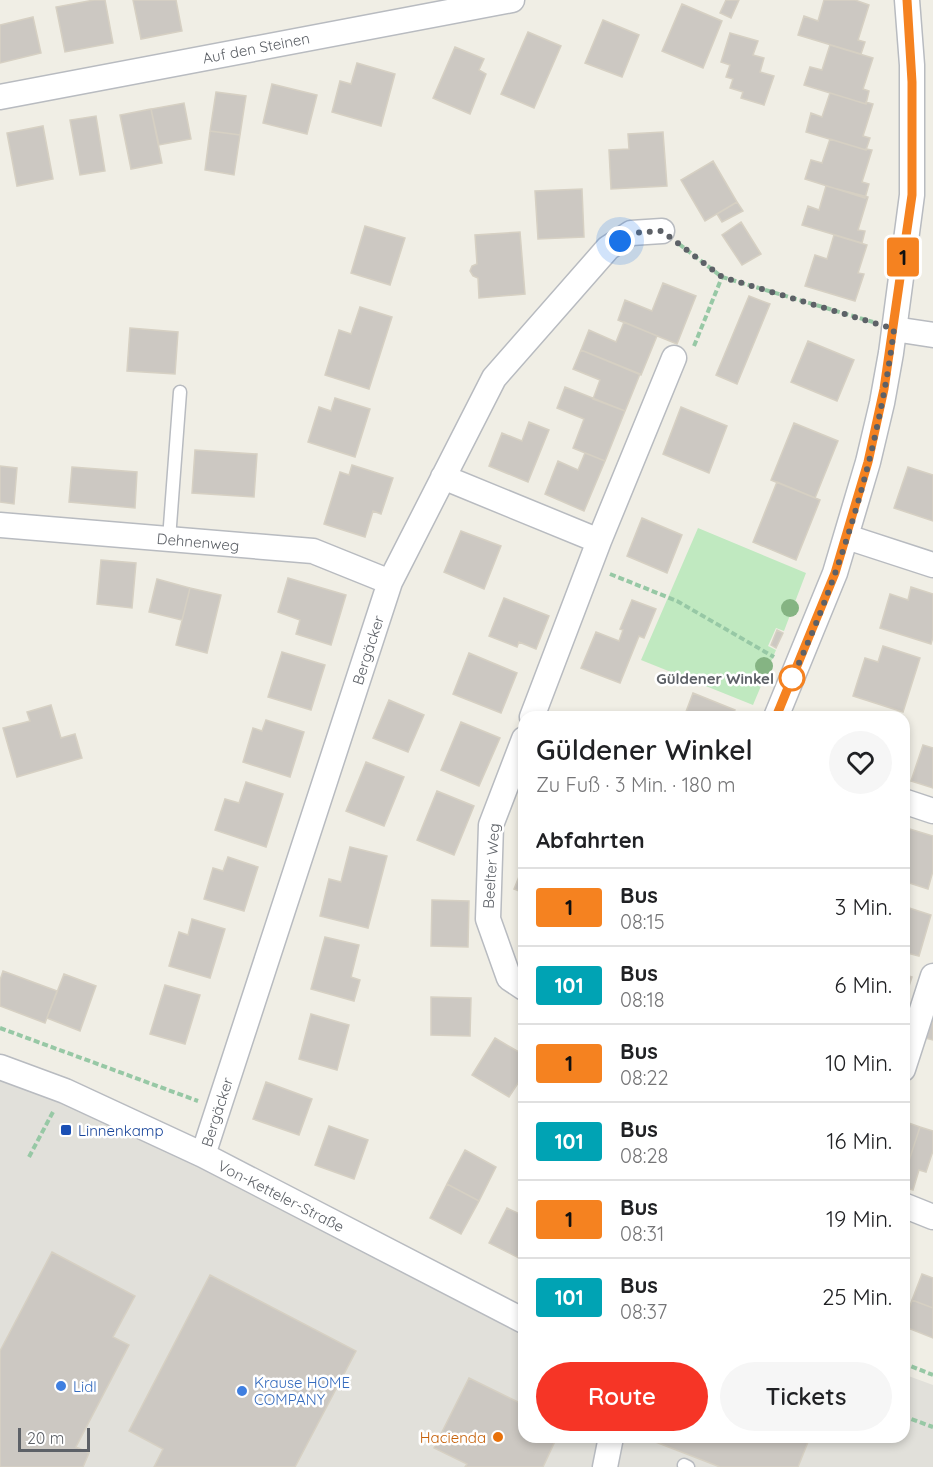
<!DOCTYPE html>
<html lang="de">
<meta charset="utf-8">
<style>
body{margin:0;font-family:Quicksand,sans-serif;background:#f6f6f6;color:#202124;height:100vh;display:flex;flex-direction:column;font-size:22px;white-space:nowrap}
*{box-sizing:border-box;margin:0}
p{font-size:20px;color:#757577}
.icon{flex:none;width:33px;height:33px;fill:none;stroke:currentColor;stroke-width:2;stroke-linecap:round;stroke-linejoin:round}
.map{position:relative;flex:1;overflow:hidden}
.panel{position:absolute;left:518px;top:711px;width:392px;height:732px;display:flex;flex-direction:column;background:#fff;border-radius:18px;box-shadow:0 3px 9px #0003}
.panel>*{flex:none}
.badge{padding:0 12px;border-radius:4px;font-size:21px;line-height:39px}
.scale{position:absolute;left:18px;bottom:15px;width:72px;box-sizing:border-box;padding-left:6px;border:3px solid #5d6167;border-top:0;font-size:16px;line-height:21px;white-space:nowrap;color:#5d6167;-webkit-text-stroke:4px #fff;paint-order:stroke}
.you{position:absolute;width:30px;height:30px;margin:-15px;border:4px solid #fff;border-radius:50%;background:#1a73e8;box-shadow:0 0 0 9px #1a73e833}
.map>.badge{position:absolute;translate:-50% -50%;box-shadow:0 0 0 3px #fff}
h2{padding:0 18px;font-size:22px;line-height:54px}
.round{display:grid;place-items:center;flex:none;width:63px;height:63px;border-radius:32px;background:#f6f6f6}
.overview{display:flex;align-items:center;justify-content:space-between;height:102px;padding:0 18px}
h1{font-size:28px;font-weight:600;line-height:45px}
.cta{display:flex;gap:12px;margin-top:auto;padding:12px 18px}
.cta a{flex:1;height:69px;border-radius:36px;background:#f63526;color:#fff;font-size:24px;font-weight:600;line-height:69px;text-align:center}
.cta a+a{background:#f6f6f6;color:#202124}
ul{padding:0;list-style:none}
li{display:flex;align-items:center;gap:18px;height:78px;padding:0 18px;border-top:2px solid #e0e0e0}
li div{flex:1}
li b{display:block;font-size:22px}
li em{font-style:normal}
li .badge{min-width:66px;font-weight:700;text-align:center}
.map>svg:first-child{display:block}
.industrial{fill:#e1e0da}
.green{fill:#c0e9c0}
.building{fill:#ccc8c2;stroke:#d6d0c3;stroke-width:1.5}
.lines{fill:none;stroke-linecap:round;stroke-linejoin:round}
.service-casing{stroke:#b8bbc0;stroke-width:15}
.minor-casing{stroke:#b8bbc0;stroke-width:27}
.path{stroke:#97c8a5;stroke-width:4;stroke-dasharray:6 3;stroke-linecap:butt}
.service{stroke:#fff;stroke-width:12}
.minor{stroke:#fff;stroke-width:24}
.tree{fill:#85b483}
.line-casing{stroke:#fff;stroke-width:14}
.line{stroke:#f58220;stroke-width:9}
.walk{stroke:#5d6167;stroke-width:6;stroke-dasharray:0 10.8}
.stop-dot{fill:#fff;stroke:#f58220;stroke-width:3}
.transit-dot{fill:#1a4fb4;stroke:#fff;stroke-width:2}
.shop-dot{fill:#3f7fe0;stroke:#fff;stroke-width:2}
.food-dot{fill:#e8710a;stroke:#fff;stroke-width:2}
.labels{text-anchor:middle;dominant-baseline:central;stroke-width:5;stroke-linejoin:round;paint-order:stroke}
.street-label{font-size:15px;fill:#5d6167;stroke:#fff}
.stop-label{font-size:15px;font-weight:bold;fill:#5d6167;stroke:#fff;text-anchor:end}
.transit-label{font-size:15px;fill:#164399;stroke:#fff;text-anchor:start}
.shop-label{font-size:15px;fill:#366cbe;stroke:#fff;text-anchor:start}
.food-label{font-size:15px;fill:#c56008;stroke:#fff;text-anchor:end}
</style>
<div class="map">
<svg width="933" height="1467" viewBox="0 0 933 1467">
<rect width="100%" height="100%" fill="#f0eee5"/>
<path class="industrial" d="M0,1079L71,1102L192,1161L523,1329L524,1437H903V1374L933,1385V1467H0Z"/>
<path class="green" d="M698,528L806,573L784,631L776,628L768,646L776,650L753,705L641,660Z"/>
<path class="building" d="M94,0H105L113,43L65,52L56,7Z
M133,0H176L182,31L141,39Z
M726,0H739L731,18L720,13Z
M824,0H855L869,5L858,40L865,42L861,54L798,35L804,16L818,21Z
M682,4L722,21L703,68L662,51Z
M33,17L41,53L0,63V25Z
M603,20L639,35L622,77L585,63Z
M528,32L561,46L534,108L501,94Z
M730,33L758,41L753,55L764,58L760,72L774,76L764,105L741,98L743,92L730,88L733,79L726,77L730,65L721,62Z
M830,45L873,58L863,89L869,91L866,104L804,85L810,67L822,70Z
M455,47L484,59L479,70L486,74L470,114L433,98Z
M357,63L395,74L381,126L332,112L340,81L351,84Z
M272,84L317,95L307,134L263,123Z
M216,92L246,96L240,135L210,131Z
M830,93L866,104V102L873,104L863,136L870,138L866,150L806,132L811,113L822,117Z
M184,103L191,139L159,145L151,109Z
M151,109L162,163L131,169L120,115Z
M96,116L105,171L80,175L70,120Z
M43,126L53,179L17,186L7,133Z
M210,131L240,135L234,175L205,170Z
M663,132L667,186L611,189L609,150L629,149L628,134Z
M830,139L866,150V149L872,150L862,182L869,184L865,198L805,179L811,160L822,163Z
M713,161L737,202L705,221L681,180Z
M826,186L868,197L858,230L865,231L862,243L802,225L808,206L819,210Z
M582,189L584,237L538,239L535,191Z
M737,202L743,211L722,222L717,214Z
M741,222L761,254L742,265L722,235Z
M365,226L405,238L390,285L351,273Z
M520,232L525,294L479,298L478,278L473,276L470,271L472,266L477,264L475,235Z
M834,235L867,245L858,273L864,274L855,301L805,286L815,255L827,259Z
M663,283L696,296L677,344L618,320L625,300L652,311Z
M749,296L770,304L737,384L716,375Z
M360,307L392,317L369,389L325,375L339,330L351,334Z
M624,322L657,336L641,375L581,350L589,330L616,342Z
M130,328L178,332L175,374L127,371Z
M808,341L854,360L837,401L791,382Z
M581,350L640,374L625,411L593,399L600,380L573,369Z
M565,387L625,411L605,461L573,448L584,419L557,408Z
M335,398L370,409L355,457L308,442L319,407L331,411Z
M681,407L727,426L709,473L663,454Z
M529,422L549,430L528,482L489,466L502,433L522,441Z
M794,423L838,441L815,498L771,480Z
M195,450L257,454L254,497L192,493Z
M585,453L605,461L584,511L545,494L558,461L578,470Z
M352,465L393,478L381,514L373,511L365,537L324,524L340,472L349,475Z
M0,466L17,468L14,504L0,502Z
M72,467L137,472L135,508L69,502Z
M908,467L933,475V521L894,508Z
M777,482L820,500L796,560L753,542Z
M642,518L682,535L667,573L627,556Z
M461,531L501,546L484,589L444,572Z
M101,560L136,563L132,608L97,604Z
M288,578L346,595L331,645L296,634L300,620L278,612Z
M157,579L190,588L182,620L149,612Z
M911,587L933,594V637L931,644L880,628L890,594L908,600Z
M190,588L221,595L207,653L176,645Z
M504,598L549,616L536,649L519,642L517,647L489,636Z
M632,600L656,609L644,638L639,636L620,683L581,668L596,632L619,641L623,630L620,629Z
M777,630L783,633L776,648L771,645Z
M883,646L920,658L903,712L853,696L865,658L878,662Z
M282,652L325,665L311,710L268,697Z
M469,653L517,673L501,713L453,694Z
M693,693L735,710L732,717H684Z
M389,700L424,715L408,752L373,738Z
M51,705L61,738L75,734L82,758L17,777L3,728L30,721L27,712Z
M266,720L304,732L290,777L243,762L253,728L262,731Z
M461,722L500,738L479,786L441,770Z
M923,745L933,748V788L911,781Z
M366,762L404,777L384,826L346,811Z
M246,782L283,794L266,847L215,830L225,799L239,803Z
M437,791L474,806L454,855L417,840Z
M903,827L933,836V871L928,889L903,881Z
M350,847L387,856L368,928L320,916L329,879L341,882Z
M228,857L258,867L244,911L204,899L213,868L223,871Z
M524,864V893L514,889Z
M432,900L469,901L468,947L431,946Z
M903,906L931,915L919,956L903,952Z
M192,919L225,929L210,978L169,966L179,932L188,935Z
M325,937L359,945L351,977L360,980L354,1001L311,989Z
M3,971L57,991L45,1023L0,1006V980Z
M64,974L96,986L80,1031L47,1018Z
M903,974L912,977L903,1005Z
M165,985L200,995L185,1044L150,1034Z
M431,997L471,998L470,1036L431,1035Z
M933,1011V1040L925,1038Z
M311,1014L349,1025L337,1070L299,1059Z
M495,1038L524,1055V1074L509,1097L472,1075Z
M266,1082L312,1099L299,1135L253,1119Z
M903,1121L920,1127L903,1179Z
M329,1126L368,1140L354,1179L315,1165Z
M920,1127L933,1131V1151L926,1172L919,1170L913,1190L903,1187V1179Z
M465,1150L496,1167L479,1201L447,1184Z
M447,1184L479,1201L461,1234L430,1218Z
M507,1208L524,1216V1249L519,1258L489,1243Z
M52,1252L135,1296L113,1337L129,1345L76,1447L89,1453L83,1467H0V1351Z
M922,1274L933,1278V1308L912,1300Z
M210,1275L356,1351L295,1467H154L163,1449L129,1431Z
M912,1300L933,1308V1338L903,1326Z
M469,1378L524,1405V1437H557L543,1467H465L467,1464L434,1448Z
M654,1437H810L798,1467H720L653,1441Z"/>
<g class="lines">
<g class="service-casing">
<path id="service" d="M169,539L180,392
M684,1465L688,1467"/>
</g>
<g class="minor-casing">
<path id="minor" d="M0,97L512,0
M894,329L933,335
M443,477L599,541L674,358
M0,525L313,551L390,582
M847,537L933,565
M532,717L599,541
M776,717L835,573L868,462L882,403L891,353L912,195V65L907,0
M524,739L491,825L488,919L509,978L524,988
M903,801L933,811
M0,1067L65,1091L203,1155L524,1321
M903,1069L933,976
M203,1155L390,582L494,378L608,248L631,233L662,231
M903,1205L933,1217
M605,1467L611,1437"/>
</g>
<path class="path" d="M679,244L722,277L873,322
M694,346L722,277
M610,574L677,601L774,657
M0,1028L198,1101
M29,1157L54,1110
M903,1363L933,1375
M903,1416L933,1427"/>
<use href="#service" class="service"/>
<use href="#minor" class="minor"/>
</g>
<g class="tree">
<circle cx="790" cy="608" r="9"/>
<circle cx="764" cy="666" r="9"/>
</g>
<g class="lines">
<g class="line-casing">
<path id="line" d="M776,717L835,573L868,462L884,389L912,195V82L907,0"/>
</g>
<use href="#line" class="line"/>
<path class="walk" d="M620,241L631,233L662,231L722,277L894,329C879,447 843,570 792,678"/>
</g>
<circle class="stop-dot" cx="792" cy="678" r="12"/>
<rect class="transit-dot" x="60" y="1124" width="12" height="12" rx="3"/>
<g class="shop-dot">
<circle cx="61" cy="1386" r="6"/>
<circle cx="242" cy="1391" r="6"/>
</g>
<circle class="food-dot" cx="498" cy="1437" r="6"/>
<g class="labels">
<g class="street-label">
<text transform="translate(256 48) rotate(-11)">Auf den Steinen</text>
<text transform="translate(198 542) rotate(5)">Dehnenweg</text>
<text transform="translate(368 650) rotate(-72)">Bergäcker</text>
<text transform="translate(491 866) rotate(-86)">Beelter Weg</text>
<text transform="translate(217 1112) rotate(-72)">Bergäcker</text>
<text transform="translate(281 1196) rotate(27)">Von-Ketteler-Straße</text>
</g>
<g class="stop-label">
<text x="774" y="678">Güldener Winkel</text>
</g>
<g class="transit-label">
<text x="78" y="1130">Linnenkamp</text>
</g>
<g class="shop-label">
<text x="254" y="1382">Krause HOME<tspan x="254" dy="17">COMPANY</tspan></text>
<text x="73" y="1386">Lidl</text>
</g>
<g class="food-label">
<text x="486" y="1437">Hacienda</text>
</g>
</g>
</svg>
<div class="scale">20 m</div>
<div class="you" style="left:620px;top:241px"></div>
<b class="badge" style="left:903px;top:257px;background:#f58220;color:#111">1</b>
<section class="panel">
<div class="overview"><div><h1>Güldener Winkel</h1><p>Zu Fuß · 3 Min. · 180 m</p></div><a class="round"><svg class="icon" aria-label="heart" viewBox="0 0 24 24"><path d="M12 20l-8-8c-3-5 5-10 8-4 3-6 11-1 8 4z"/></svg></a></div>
<h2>Abfahrten</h2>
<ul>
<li><span class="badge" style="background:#f58220;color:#111">1</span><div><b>Bus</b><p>08:15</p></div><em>3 Min.</em></li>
<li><span class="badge" style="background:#00a3b4;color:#fff">101</span><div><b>Bus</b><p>08:18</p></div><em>6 Min.</em></li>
<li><span class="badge" style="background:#f58220;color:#111">1</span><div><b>Bus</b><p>08:22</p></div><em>10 Min.</em></li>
<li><span class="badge" style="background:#00a3b4;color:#fff">101</span><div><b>Bus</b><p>08:28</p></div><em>16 Min.</em></li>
<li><span class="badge" style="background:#f58220;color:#111">1</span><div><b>Bus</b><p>08:31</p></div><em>19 Min.</em></li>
<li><span class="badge" style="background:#00a3b4;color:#fff">101</span><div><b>Bus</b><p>08:37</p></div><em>25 Min.</em></li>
</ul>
<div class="cta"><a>Route</a><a>Tickets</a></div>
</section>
</div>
